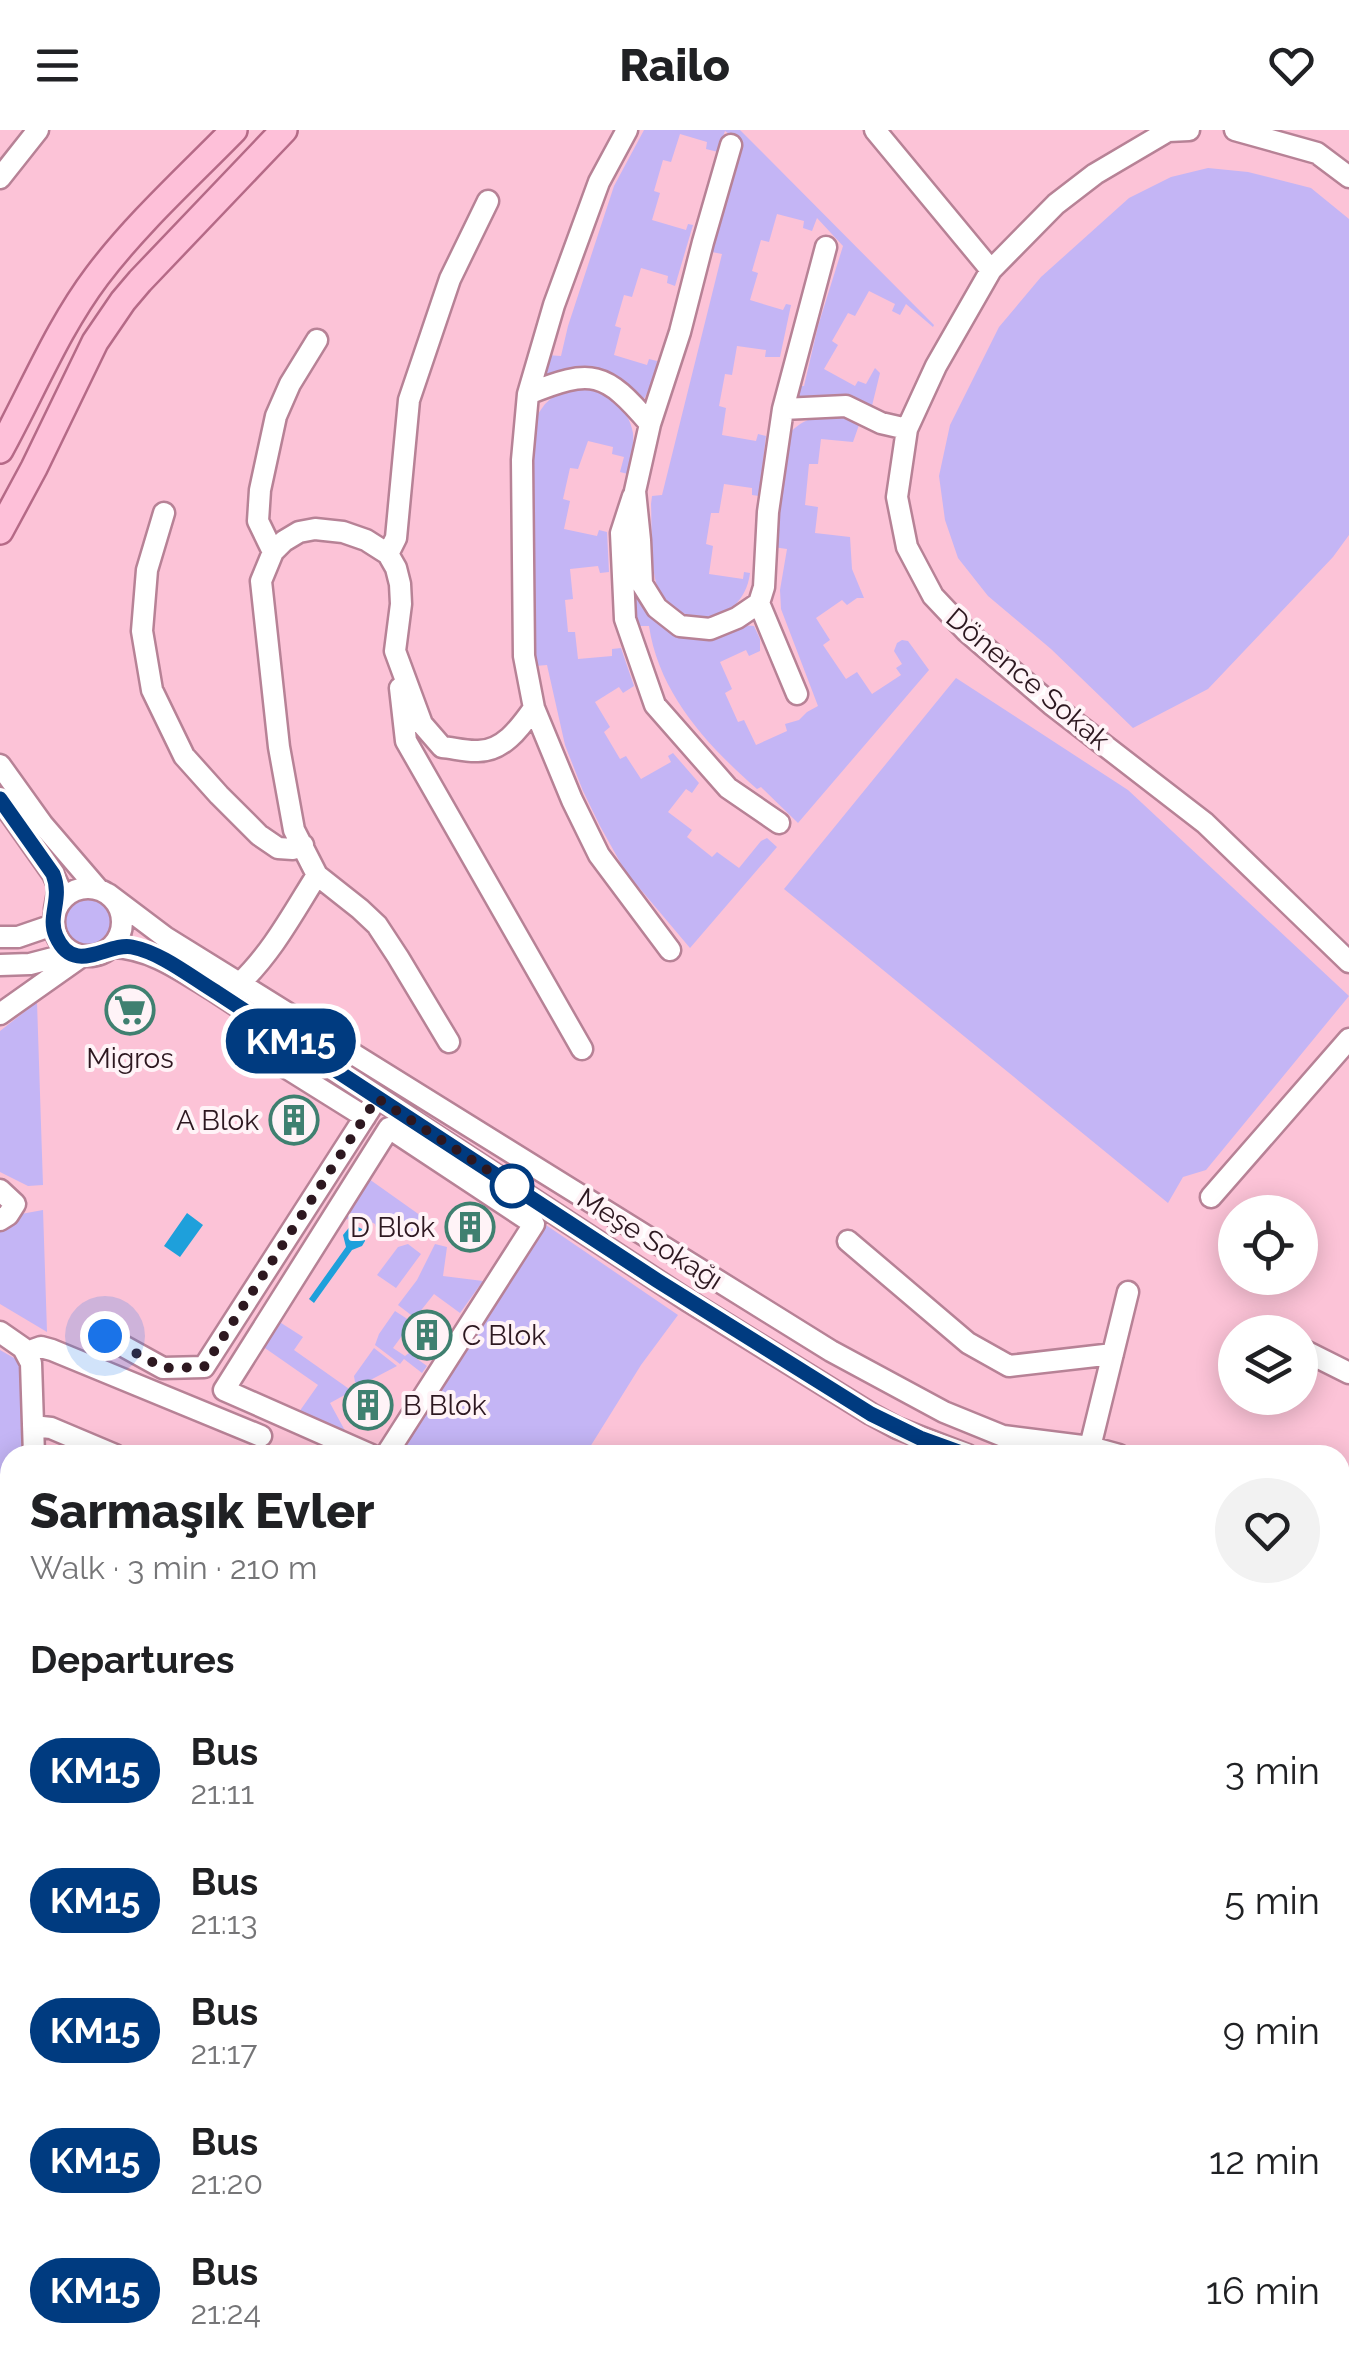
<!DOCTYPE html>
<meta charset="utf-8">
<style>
body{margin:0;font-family:Raleway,sans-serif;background:#f2f2f2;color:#202124;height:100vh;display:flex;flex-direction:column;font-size:38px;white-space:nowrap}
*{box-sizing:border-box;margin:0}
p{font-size:32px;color:#757577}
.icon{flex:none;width:55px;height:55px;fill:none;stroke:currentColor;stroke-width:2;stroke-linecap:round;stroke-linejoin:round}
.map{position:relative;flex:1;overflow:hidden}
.drawer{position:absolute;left:0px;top:1315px;width:1350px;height:932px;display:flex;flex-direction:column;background:#fff;border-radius:30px 30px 0 0;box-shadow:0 5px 25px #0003}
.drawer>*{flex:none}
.badge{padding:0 20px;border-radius:32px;font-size:35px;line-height:65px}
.fabs{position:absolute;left:1218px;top:1065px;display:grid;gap:20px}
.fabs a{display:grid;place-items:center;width:100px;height:100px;border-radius:50%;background:#fff;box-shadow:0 5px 25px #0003;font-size:50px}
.you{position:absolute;width:50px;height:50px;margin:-25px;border:8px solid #fff;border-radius:50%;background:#1a73e8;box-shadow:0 0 0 15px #1a73e833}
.map>.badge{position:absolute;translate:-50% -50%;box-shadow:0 0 0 5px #fff}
h2{padding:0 30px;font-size:38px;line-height:90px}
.round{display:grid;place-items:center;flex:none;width:105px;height:105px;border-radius:52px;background:#f2f2f2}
.headline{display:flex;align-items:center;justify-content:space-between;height:170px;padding:0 30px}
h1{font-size:48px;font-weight:800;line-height:75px}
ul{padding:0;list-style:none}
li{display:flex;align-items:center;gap:30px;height:130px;padding:0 30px}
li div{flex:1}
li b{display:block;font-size:38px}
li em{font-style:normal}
li .badge{min-width:110px;font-weight:700;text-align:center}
header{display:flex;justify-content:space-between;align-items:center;height:130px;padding:0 30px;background:#fff;font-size:45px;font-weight:800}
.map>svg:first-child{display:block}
.green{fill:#c4b5f5}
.water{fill:#1ea0db}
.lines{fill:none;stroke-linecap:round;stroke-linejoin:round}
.minor-casing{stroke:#b78296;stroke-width:25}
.major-casing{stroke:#b56a87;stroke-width:30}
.minor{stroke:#fff;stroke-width:20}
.major{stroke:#fec0d9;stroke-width:25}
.line-casing{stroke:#fff;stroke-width:22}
.line{stroke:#003b80;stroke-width:15}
.walk{stroke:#2d1820;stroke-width:10;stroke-dasharray:0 18}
.stop-dot{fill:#fff;stroke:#003b80;stroke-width:5}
.labels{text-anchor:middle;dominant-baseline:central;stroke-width:8;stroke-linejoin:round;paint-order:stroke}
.street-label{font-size:28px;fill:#2d1820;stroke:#fff3f7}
.poi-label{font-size:28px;fill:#2d1820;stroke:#fff3f7;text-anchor:end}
</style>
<header><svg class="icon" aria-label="menu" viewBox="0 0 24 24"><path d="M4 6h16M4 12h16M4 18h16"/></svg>Railo<svg class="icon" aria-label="heart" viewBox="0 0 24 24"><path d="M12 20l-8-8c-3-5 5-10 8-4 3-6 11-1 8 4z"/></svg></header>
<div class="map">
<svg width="1349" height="2246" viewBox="0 0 1349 2246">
<rect width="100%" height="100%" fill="#fcc3d7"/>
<path class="green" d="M644,0H740L934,195L933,197L906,174L900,185L892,181L895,174L869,161L855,186L848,183L832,211L838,215L824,239L855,256L858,251L866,254L875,238L880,243L870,284L793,272L792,256H804L818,196L843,116L817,88L812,101L803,98L804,91L777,84L769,112L761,110L752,141L758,143L750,170L783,180L786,174L791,175L780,227H765L766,220L737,216L732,245L725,244L719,276L726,278L722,305L756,311L758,304L766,306L759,366L752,365V358L724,354L719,383H711L706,414L713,416L709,444L743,449L744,442L750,443C744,493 684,504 659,460C650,444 652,395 651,374L652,366L662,365L722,124L707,121L742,13L725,1L718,22L706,19L707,12L680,4L671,32L663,30L654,61L660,63L652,90L686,100L688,94L693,95L675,156L667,153L668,146L641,138L632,167L624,165L615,196L621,198L614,225L647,235L649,229L657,231L655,248L644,269L642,270C608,242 587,228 544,248L541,246L546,225L561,226L568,196L614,56Z
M1208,38L1248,42L1311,58L1349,89V405L1333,427L1208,559L1133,598L1051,519L988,466L958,428L945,390L939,346L950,295L999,197L1041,147L1129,68L1171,47Z
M579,258C604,260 629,277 633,303C634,317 631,331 628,344L620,342L624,327L612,324L613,317L588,311L578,339L570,338L563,369L570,371L564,399L597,406L599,400L607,402L609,442L600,443L598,436L570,439L573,469L565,470L568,502H575L578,529L612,526V519L621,518L634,556L623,563L619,557L595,572L610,597L604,602L620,629L626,626L641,649L671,632L668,626L673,623L699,653L692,663L686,659L668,682L692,700L687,707L712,727L717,722L739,738L761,711L767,708L777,717L690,818L625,741L600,696L583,661L565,615L547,535L535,536L532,520V328L535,288L545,274L555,265Z
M843,283L859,295L853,312L821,309L818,334H809L805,375L818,377L815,403L850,407L852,439L864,468H857L847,475L842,470L816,488L830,510L823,515L846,549L857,542L872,564L901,545L896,538L902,534L894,521L897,513L902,510L908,511L929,540L798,693L761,657L757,659C708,616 659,564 649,496H636L634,490L630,399L658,489L754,496L760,509V521L749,526L746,520L720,532L732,559L725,563L738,592L744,590L756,615L787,601L785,594L799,590L807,582L818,576L781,479L780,460L787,419L773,417L789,304C804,287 821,285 843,283Z
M956,548L1128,660L1349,866L1206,1040L1183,1047L1168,1073L784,759Z
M65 793a23 23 0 1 1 46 0a23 23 0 1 1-46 0Z
M37,872L43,1055L28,1056L0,1042V901Z
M369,1049L424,1088L418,1105L413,1103L379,1108L375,1094C361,1086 355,1085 341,1092Z
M43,1080L47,1202L0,1174V1095L21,1084Z
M543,1093L678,1185L641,1235L585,1325H394Z
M408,1114L421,1124L396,1158L377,1145L398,1117Z
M435,1114L447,1117L443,1146L483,1151L460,1183L434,1164L415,1188L398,1175L417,1150Z
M395,1181L412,1192L393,1218L405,1226L409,1223L427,1236L422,1243L404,1229L400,1234L375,1215L379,1204Z
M278,1191L303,1207L294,1220L352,1261L330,1273L349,1308L299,1282L318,1255L262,1216Z
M374,1218L397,1236L359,1256L355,1252L354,1246Z
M0,1220L21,1232L22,1325H10V1414L0,1410Z
M0,1517L10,1519V1584L0,1580Z
M0,1637L10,1641V2238H33V2246H0Z
M402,2238H463L455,2246H394Z
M944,2238H1073L1078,2246H938Z"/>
<path class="water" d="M187,1083L203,1095L180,1127L164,1116Z
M352,1094L362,1099L365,1111L362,1116L352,1120L314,1173L309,1169L346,1117L343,1105Z"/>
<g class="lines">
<g class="minor-casing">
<path id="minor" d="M875,0L991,140
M1189,0L1168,1L1095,44L1056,74L991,140L936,236L907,299L897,367L907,417L933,466L966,501L1051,574L1205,693L1349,832
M1235,0L1317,23L1349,47
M0,48L38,0
M528,264L554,175L599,52L627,0
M783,279L826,117
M650,294L680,202L703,112L731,15
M633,366L621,403L625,489L655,575L728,658L779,693
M164,383L147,440L142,501L152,560L184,626L219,665L259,705L278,718L293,719L303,715
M273,422L258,391L260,360L276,286L290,254L317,210
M388,424L396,408L409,270L450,149L488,71
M759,473L797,564
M400,558L406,611L582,919
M534,578L572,670L599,725L670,820
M0,635L43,695L98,759
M0,669L53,744L59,757L55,779
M54 792a34 34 0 1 1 68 0a34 34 0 1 1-68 0Z
M108,764L165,807L831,1221L944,1282L1003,1306L1090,1317L1119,1325
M0,807H18L53,795
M112,817C152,818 183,842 216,862L687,1170L871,1284L897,1298L967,1325
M0,835L30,834L72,823
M239,854C272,823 293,783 317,745
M0,884L82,826
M449,912L398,827L377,795L360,779L317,745L294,700L279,617L261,451L273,422L284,411L299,402L315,399L343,402L366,410L388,424L396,438L400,454L401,474L395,521L422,594L442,617C453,618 464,621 475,621C502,623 520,598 534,578L524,526L522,330L528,264C592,238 605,241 650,294L635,361L640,410L642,454L657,478L680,496L710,499L737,488L759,473L764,457L768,382L783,279L846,276L881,293L907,299
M277,932L365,987
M0,1060L15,1074L8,1085L0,1090
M1211,1067L1349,909
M848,1111L968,1213L1009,1236L1113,1224
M0,1202L23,1218L31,1233L34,1325
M105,1206L163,1238L204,1237L377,968
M1305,1221L1349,1243
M27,1222L41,1217L52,1220L261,1306
M33,1296L51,1298L115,1325
M1090,1317L1128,1162
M371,1325L224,1260L389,998L534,1094L386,1325
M1340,1384L1349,1387
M1340,1413L1349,1415
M0,1426L10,1431
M0,1485L10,1495
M0,1604L10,1608
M0,1627L10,1631
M1340,2129L1349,2132
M1340,2145L1349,2147
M49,2238V2246
M522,2238L537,2246
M731,2238L752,2246
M1090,2238L1096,2246
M314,2246L320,2238
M922,2246L928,2238"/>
</g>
<g class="major-casing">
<path id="major" d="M0,320C32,262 57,199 97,146C137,93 188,47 234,0
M0,401L34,338L95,212L123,171L140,151L284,0"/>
</g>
<use href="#minor" class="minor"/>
<use href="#major" class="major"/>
</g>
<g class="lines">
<g class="line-casing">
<path id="line" d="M0,669L53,744C63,769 47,786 56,806C74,847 107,812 132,817C162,823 191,847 216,862L658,1151L871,1284L920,1308L967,1325"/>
</g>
<use href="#line" class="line"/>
<path class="walk" d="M105,1206L163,1238L204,1237L377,968L512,1056"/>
</g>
<defs>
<g id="supermarket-ring" transform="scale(2.5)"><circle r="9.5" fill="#fff3f7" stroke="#3f8070" stroke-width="1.5"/><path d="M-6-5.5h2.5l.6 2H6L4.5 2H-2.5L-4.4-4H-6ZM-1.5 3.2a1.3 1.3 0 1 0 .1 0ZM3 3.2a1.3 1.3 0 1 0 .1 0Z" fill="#3f8070"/></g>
<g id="building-ring" transform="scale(2.5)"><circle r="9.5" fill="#fff3f7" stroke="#3f8070" stroke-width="1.5"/><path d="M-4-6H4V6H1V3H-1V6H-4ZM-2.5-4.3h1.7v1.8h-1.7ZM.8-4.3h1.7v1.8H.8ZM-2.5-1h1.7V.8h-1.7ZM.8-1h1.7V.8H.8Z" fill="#3f8070"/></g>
</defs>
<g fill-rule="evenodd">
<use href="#supermarket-ring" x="130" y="880"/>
<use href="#building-ring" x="294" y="990"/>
<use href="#building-ring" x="470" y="1097"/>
<use href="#building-ring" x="427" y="1205"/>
<use href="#building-ring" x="368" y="1275"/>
</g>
<circle class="stop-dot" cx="512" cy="1056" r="20"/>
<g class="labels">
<g class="street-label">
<text transform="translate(1028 549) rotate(40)">Dönence Sokak</text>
<text transform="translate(650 1109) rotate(32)">Meşe Sokağı</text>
</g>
<g class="poi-label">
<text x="130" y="928" text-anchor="middle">Migros</text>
<text x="259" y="990">A Blok</text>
<text x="435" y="1097">D Blok</text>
<text x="462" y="1205" text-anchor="start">C Blok</text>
<text x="403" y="1275" text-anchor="start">B Blok</text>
</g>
</g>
</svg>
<div class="fabs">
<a><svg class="icon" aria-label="locate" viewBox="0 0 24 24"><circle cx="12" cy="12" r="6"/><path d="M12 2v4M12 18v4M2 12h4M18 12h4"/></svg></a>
<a><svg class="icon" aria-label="layers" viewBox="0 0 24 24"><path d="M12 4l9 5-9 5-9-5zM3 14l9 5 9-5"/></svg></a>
</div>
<div class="you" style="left:105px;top:1206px"></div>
<b class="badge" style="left:291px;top:911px;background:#003b80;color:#fff">KM15</b>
<section class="drawer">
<div class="headline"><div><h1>Sarmaşık Evler</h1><p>Walk · 3 min · 210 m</p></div><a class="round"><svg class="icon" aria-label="heart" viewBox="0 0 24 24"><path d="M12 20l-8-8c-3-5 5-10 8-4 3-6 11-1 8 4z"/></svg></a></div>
<h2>Departures</h2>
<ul>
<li><span class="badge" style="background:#003b80;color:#fff">KM15</span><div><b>Bus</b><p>21:11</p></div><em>3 min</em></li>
<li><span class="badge" style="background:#003b80;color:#fff">KM15</span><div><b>Bus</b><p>21:13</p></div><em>5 min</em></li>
<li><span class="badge" style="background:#003b80;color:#fff">KM15</span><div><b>Bus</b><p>21:17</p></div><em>9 min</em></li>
<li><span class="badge" style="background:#003b80;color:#fff">KM15</span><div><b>Bus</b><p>21:20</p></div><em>12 min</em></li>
<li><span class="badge" style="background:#003b80;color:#fff">KM15</span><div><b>Bus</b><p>21:24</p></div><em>16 min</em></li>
</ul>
</section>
</div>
